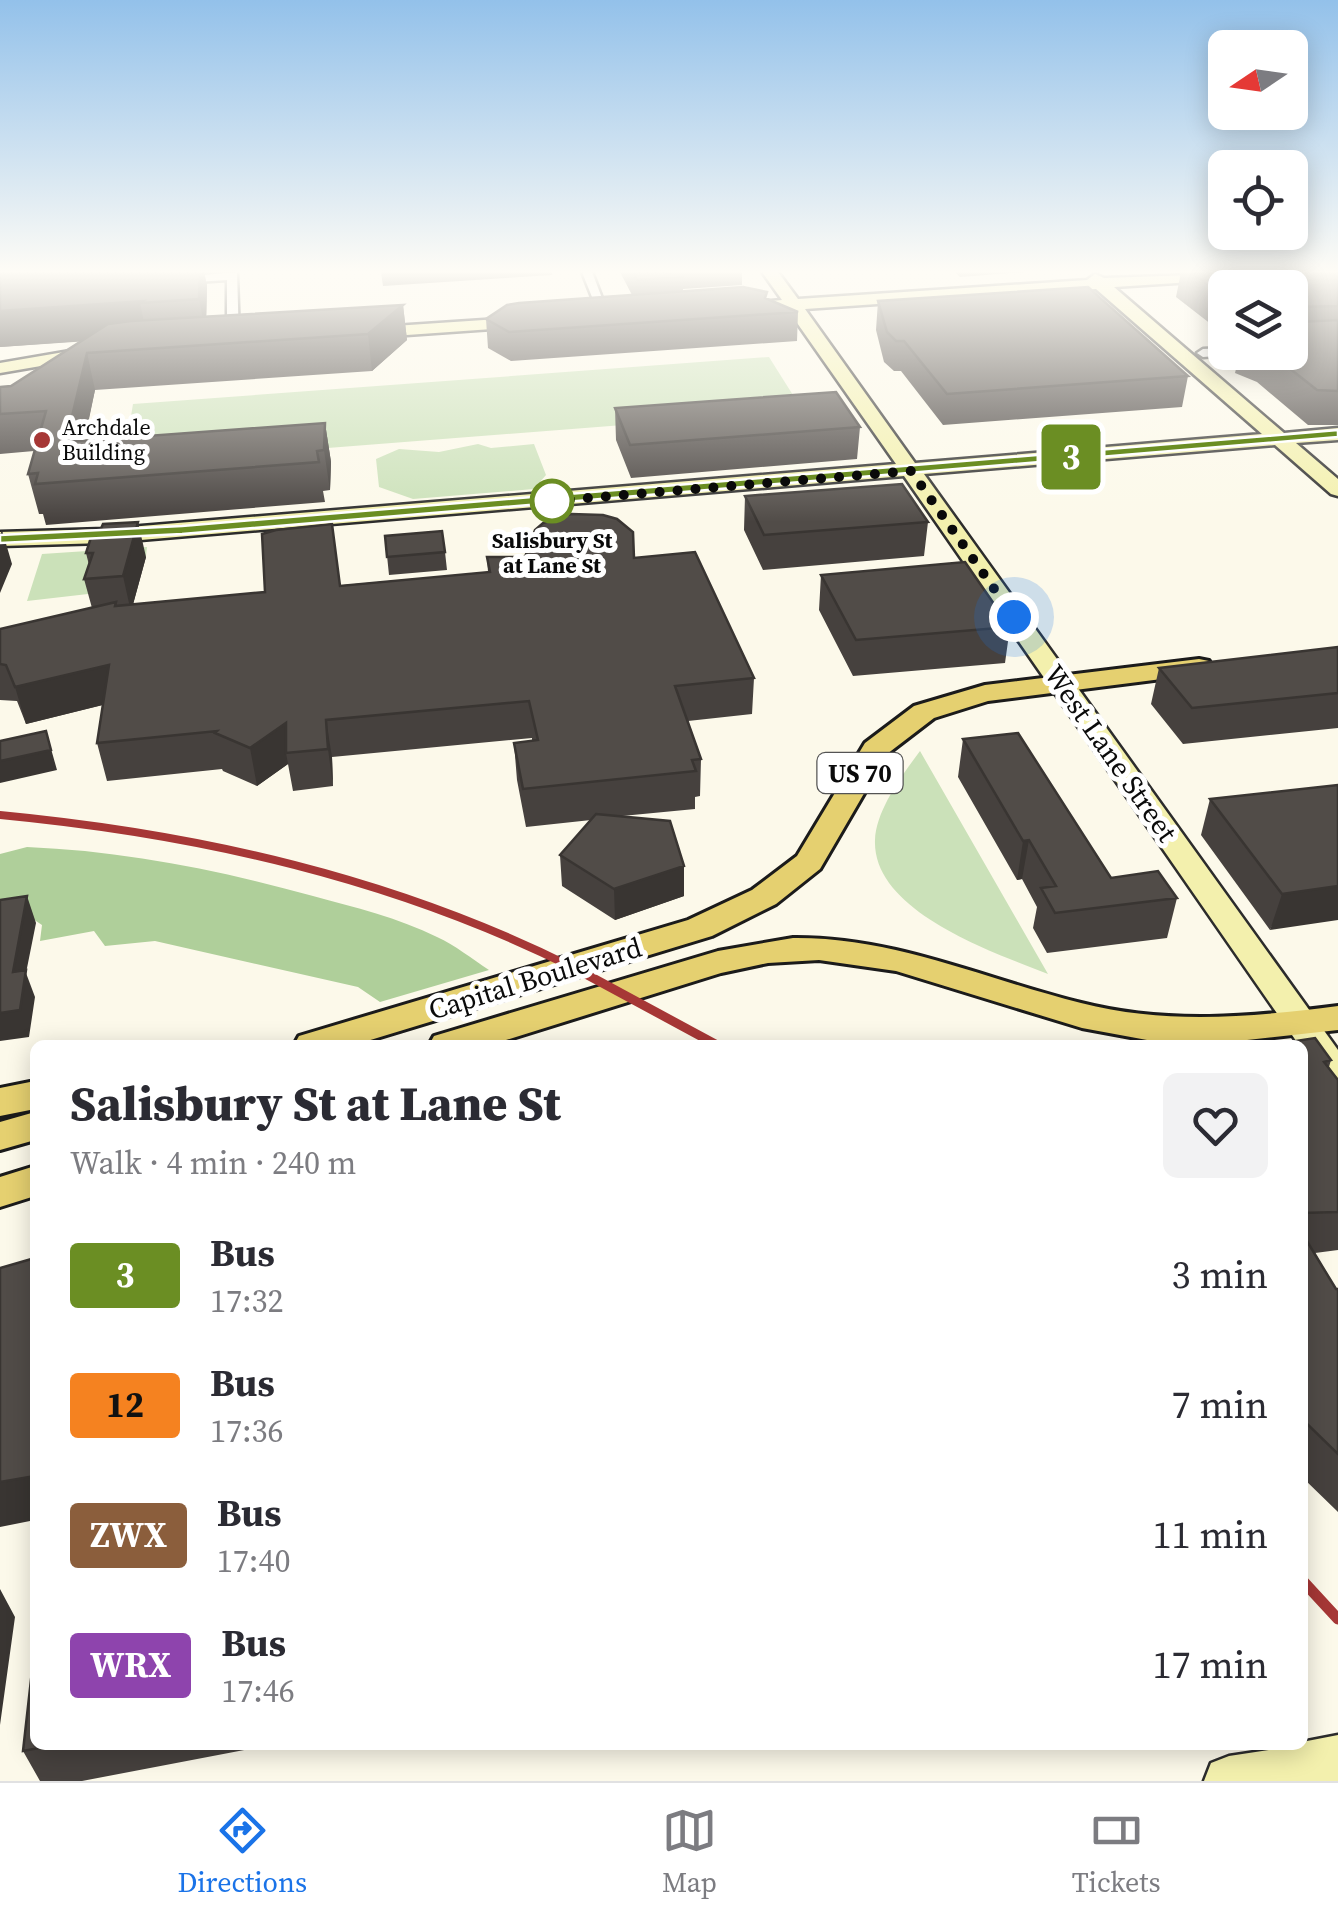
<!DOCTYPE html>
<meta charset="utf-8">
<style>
body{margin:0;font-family:"Source Serif 4",serif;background:#f2f2f3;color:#2b2b33;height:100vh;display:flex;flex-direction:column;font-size:38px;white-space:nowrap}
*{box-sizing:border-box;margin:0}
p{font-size:32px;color:#7c7c81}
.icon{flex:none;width:55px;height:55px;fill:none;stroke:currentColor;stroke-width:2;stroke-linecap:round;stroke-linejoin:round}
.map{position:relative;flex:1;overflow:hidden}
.panel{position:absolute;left:30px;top:1040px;width:1278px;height:710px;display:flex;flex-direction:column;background:#fff;border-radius:15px;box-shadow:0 5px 25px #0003}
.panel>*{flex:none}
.badge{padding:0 20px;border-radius:8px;font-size:35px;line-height:65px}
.needle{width:65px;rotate:257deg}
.fabs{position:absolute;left:1208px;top:30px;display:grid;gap:20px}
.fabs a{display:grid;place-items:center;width:100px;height:100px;border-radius:15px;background:#fff;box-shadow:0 5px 25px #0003;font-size:50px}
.you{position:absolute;width:50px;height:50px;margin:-25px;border:8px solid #fff;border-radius:50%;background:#1a73e8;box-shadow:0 0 0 15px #1a73e833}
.map>.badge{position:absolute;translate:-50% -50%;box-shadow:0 0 0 5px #fff}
.round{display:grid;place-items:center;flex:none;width:105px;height:105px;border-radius:15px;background:#f2f2f3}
.summary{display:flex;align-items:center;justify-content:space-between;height:170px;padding:0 40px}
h1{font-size:48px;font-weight:800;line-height:75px}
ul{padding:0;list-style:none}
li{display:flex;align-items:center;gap:30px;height:130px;padding:0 40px}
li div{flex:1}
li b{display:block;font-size:38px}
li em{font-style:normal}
li .badge{min-width:110px;font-weight:700;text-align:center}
.menu{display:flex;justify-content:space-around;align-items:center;height:140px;border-top:2px solid #e1e1e2;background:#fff;font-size:28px;color:#7c7c81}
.menu a{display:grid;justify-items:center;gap:5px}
.menu .current{color:#1a73e8}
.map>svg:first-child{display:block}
.green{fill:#cbe1b9}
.forest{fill:#afcf9a}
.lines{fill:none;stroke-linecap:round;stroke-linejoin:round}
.street-casing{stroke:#3d3d3d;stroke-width:5}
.secondary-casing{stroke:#2c2c2c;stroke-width:5}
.primary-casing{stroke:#1b1b1b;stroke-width:6}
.street{fill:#fff;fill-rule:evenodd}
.secondary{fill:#f3f0ad;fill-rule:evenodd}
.primary{fill:#e5d070;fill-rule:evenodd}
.rail-far2{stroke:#a63736;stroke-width:8}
.rail-far1{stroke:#a63736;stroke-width:9}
.rail{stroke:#a63736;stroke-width:11}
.wall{fill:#46413e}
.shaded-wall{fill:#393532}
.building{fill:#514c48;stroke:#393532;stroke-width:2.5}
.line{fill:#6b8e23;stroke:#fff;stroke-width:2.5}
.walk{stroke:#0a0a0a;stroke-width:10;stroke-dasharray:0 18}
.poi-dot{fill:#a63736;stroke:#fff;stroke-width:4}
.stop-dot{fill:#fff;stroke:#6b8e23;stroke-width:5}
.labels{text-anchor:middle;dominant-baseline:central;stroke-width:10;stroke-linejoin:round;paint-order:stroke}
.far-poi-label{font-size:22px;fill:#0a0a0a;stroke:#fff;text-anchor:start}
.far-stop-label{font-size:22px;font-weight:bold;fill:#0a0a0a;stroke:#fff}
.shield{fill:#fff;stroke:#545454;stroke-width:2.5}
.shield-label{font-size:25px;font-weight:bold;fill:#0a0a0a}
.street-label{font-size:28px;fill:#0a0a0a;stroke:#fff}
</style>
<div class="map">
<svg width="1338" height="1781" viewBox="0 0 1338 1781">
<rect width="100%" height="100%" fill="#fcf9ea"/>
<path class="green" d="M769,357L803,411L123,464L133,404Z
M478,444L491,448L534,444L546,475L534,489L413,499L379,487L376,459L399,449L439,452Z
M147,547L146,556L95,565L88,594L27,601L42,554Z
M920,751L1048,974C995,953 872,912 875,840C876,810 903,774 920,751Z"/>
<path class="forest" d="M27,847C124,851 219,870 313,896C354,907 399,918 437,937C455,945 472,959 489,970L380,1002L358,987L155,941L105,946L94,931L40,941L42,925L33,919L0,922V854Z"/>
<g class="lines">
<g class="street-casing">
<path id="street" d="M237,272L239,339L233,342L227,339V280L180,283L175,280L180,277Z
M582,272H592L610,319L600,317Z
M1225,348L1229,355L1203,357L1197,353L1203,349Z"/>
</g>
<g class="secondary-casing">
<path id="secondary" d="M762,272H778L798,299L1087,280L1095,274L1104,278L1277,272L1269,277L1114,287L1284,433L1338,428V440L1296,443L1338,479V496L1331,494L1275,445L924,474L1338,1050V1087L1326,1084L904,476L105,543L0,546V532L105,529L896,464L788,310L737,312V304L782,300ZM1096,289L1262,434L915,463L805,309Z
M528,317L534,318V326L364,338L355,333L364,328Z
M99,346L108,351L105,355L0,373V363Z
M1338,1735V1781H1204L1211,1763L1229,1756L1302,1745V1742Z"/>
</g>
<g class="primary-casing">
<path id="primary" d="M1199,659L1209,661L1212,667L1209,673L988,701L934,718L887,754L820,869L776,904L712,936L354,1045H294L299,1036L688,920L752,890L797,856L865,743L914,706L985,685Z
M793,938C895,937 984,979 1081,1003C1167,1025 1252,1017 1338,1006V1030L1229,1042L1147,1040L1082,1028L896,971L819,960L768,963L721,973L490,1045H429L434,1036L718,951Z
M35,1081V1109L0,1116V1088Z
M35,1112V1140L0,1150V1122Z
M35,1166V1196L0,1207V1177Z"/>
</g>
<use href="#street" class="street"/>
<use href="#secondary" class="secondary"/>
<use href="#primary" class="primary"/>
<path class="rail-far2" d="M0,815C199,834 394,878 574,968"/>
<path class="rail-far1" d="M569,965L717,1045"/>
<path class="rail" d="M1302,1580L1338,1619"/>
</g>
<path class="wall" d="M0,272H204L207,286L206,316L403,305L407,340L372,371L95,390L84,440L325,423L331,462L330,490L323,491L325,502L46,525L43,514H39L28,474L34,451L0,454V387L11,386L81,341L0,347Z
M381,272H552V275L383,286Z
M620,272H742V285L683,289V292L767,298L798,312L797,341L511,361L488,348L486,319L632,295Z
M955,272H1024L960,277Z
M1181,272H1338V425H1308L1257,382L1235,373L1240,352H1290L1225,288V335L1176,297Z
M878,301L1188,376L1182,407L943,425L901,371H894L884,362L876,330Z
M615,408L860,427L857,459L631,478L616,440Z
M745,496L928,522L924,556L763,570L744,530Z
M385,536L445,552L447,570L389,575Z
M86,553L146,557L133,604L488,572L487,557L634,558L754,678L752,714L688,721L701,759L700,796L695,797V809L622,816L684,896L615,920L562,886L560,855L591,820L526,827L517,780L514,743L532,741V738L332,757L333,786L293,791L288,764L257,786L223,771L222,769L107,781L97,743L103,705L26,724L17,701L0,700V629L92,608L84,579L89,565Z
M821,575L1010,627L1005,663L853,676L819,610Z
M1338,647V728L1183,744L1151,704L1159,668Z
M963,739L1111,878L1177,898L1167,938L1047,953L1033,928L1037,907L1022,879L1017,880L958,777Z
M1338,785L1270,930L1201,835L1210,799Z
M1302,1045L1331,1060L1329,1067L1338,1080V1250L1315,1253L1336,1289H1338V1512L1302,1477Z
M35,1745H270L82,1781H40L23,1751Z"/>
<path class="shaded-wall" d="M200,272H204L207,286L206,335L199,299Z
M143,301L140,303L147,337L0,347V311Z
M403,305L407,340L372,371L368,334Z
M87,353L95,390L76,482L66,442Z
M325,423L331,462L330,490L324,450Z
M138,522L146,557L131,612L123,576Z
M2,530L12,564L0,593V535Z
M109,665L118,701L26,724L15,687Z
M326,720L332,757L333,786L328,749Z
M286,723V753L288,764L257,786L250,748Z
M46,731L57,770L0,783V761Z
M1029,840L1022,879L1017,880L1023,841Z
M684,866V896L615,920L614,889Z
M1338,886V920L1270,930L1282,894Z
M27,896L36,923L26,973L35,997L29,1037L0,1041V1013L13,972Z
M35,1476V1520L0,1527V1482Z
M0,1589L15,1617L0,1725Z"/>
<path class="building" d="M0,272H200L199,299L140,303L143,301L0,311Z
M633,272H662L684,277L637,280Z
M1191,272H1338V306L1298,307L1294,319L1298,322L1338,320V391L1317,390L1269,352H1290V288H1225V298Z
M743,287L767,292L765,298L798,312L509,332L486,319L507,305L519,303Z
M1088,287L1188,376L947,394L904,341H896L887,332L878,301Z
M403,305L368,334L87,353L66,442L325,423L324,450L317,451L319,462L35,484L38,473L28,474L46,411L0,414V387L11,386L108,324L131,321Z
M836,392L860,427L630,445L615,408Z
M902,484L928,522L764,535L745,496Z
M571,514L603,515L617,519L633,532L634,558L695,552L754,678L675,686L701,759L692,760L696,771L523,789L514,743L538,740L529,701L326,720L328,749L286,753V723L250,748L215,733L217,731L97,743L109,665L15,687L6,665L0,664V629L116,602L115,606L265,592L262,534L276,530L332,524L340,586L490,572L487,557H525L535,530L543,523Z
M138,522L123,576L84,579L93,553H86L93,531H100L103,524Z
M442,531L445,552L387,557L385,536Z
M965,562L1010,627L856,640L821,575Z
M1338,647V693L1192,708L1159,668Z
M46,731L51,750L0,761V741Z
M1018,733L1111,878L1158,871L1177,898L1055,913L1041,888L1056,886L1029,840L1023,841L963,739Z
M1338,785V886L1282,894L1210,799Z
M596,814L670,821L684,866L614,889L560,855Z
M27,896L13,972L26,970L20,1010L0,1013V900Z
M1315,1038L1331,1060L1324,1062L1338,1080V1212L1302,1213V1045H1270Z
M1302,1233L1336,1289H1338V1454L1302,1419Z
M35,1258V1476L0,1482V1268Z
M35,1644V1745H55L23,1751Z"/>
<linearGradient id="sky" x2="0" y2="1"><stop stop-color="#93c1ea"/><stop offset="0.52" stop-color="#fefcf6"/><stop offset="1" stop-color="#fefcf6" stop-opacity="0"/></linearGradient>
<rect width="1338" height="522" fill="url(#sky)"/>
<path class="line" d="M1338,430V437L182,534L0,543V535L182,526Z"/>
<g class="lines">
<path class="walk" d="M552,501L911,471L1014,617"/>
</g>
<circle class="poi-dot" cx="42" cy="440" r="10"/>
<circle class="stop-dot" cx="552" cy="501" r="20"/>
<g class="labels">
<g class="far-poi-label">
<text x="62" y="427">Archdale<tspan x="62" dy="25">Building</tspan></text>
</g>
<g class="far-stop-label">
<text x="552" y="540">Salisbury St<tspan x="552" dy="25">at Lane St</tspan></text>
</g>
<rect class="shield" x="817.5" y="753" width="85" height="40" rx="8"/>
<g class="shield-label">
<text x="860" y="773">US 70</text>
</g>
<g class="street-label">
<text transform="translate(1111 753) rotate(55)">West Lane Street</text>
<text transform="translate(535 978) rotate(-17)">Capital Boulevard</text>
</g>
</g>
</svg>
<div class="fabs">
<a><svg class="needle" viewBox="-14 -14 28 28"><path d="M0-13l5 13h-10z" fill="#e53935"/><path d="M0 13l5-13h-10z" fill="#7c7c81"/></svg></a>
<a><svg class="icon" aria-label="locate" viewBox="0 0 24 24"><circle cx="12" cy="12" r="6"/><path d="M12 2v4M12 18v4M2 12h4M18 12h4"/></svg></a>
<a><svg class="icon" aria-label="layers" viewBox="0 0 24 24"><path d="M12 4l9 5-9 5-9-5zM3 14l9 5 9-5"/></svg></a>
</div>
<div class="you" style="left:1014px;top:617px"></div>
<b class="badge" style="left:1071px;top:457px;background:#6b8e23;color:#fff">3</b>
<section class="panel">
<div class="summary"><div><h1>Salisbury St at Lane St</h1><p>Walk · 4 min · 240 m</p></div><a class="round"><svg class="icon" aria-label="heart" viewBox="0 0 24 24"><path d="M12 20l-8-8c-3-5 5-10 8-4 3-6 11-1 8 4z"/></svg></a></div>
<ul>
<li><span class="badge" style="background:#6b8e23;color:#fff">3</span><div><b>Bus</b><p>17:32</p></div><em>3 min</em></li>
<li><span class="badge" style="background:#f58220;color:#111">12</span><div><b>Bus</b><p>17:36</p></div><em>7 min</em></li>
<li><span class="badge" style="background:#8b5e3c;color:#fff">ZWX</span><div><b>Bus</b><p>17:40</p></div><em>11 min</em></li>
<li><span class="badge" style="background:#8e44ad;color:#fff">WRX</span><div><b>Bus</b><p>17:46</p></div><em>17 min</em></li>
</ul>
</section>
</div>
<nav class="menu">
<a class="current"><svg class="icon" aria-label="directions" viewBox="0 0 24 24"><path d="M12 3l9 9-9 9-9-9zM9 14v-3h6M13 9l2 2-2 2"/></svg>Directions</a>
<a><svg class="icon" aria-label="map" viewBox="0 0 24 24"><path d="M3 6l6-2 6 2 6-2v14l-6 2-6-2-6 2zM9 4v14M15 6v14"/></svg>Map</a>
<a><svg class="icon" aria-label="tickets" viewBox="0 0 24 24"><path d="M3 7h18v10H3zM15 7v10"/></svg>Tickets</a>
</nav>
